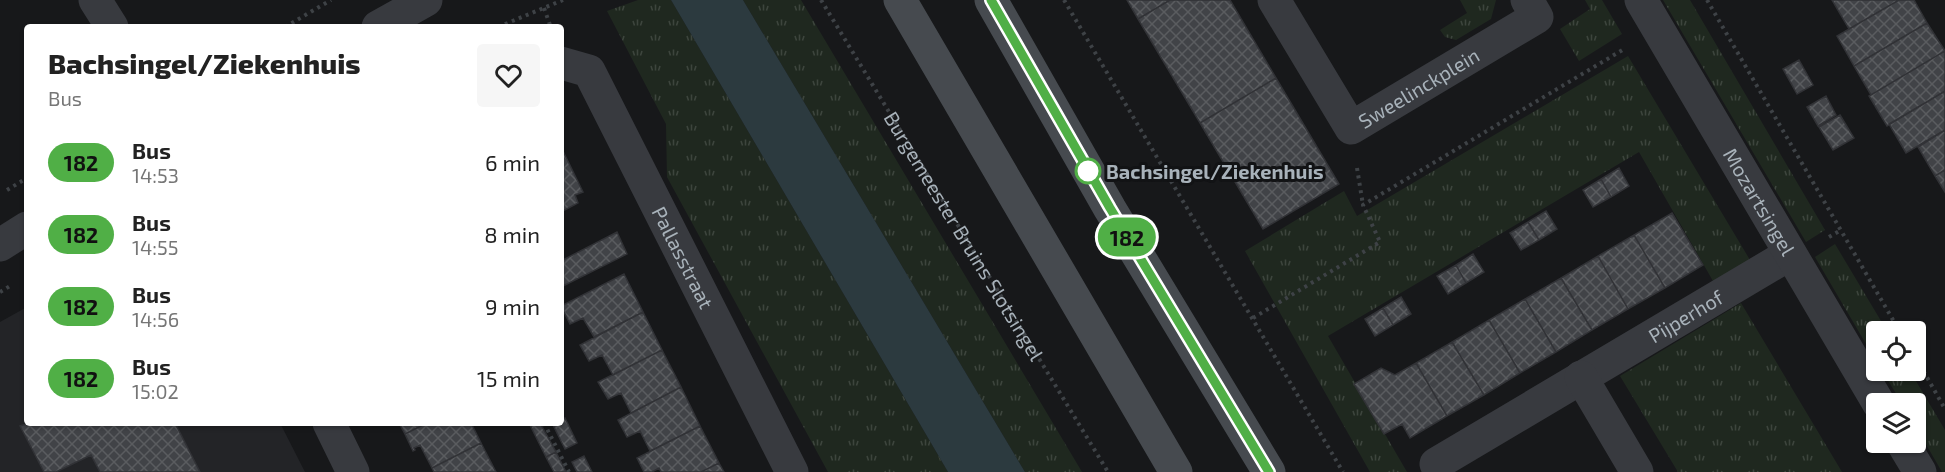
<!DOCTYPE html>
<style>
body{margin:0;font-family:"Exo 2",sans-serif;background:#f6f6f6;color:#222;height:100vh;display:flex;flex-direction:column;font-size:22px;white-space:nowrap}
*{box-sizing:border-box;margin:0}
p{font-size:20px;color:#767676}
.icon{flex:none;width:33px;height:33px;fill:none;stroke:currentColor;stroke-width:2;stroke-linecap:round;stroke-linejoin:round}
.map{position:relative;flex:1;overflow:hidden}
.sheet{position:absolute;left:24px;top:24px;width:540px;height:402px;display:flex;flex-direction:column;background:#fff;border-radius:6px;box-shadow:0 2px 4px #0004}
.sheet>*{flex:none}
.badge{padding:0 12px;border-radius:20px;font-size:21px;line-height:39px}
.controls{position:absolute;left:1866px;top:321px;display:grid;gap:12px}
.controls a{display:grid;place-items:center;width:60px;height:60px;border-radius:6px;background:#fff;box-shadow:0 2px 4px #0004;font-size:30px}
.map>.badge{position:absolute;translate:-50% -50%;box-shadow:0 0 0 3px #fff}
.round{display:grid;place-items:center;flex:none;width:63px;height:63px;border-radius:6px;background:#f6f6f6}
.headline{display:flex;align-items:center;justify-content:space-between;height:102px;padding:0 24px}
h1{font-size:28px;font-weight:800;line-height:45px}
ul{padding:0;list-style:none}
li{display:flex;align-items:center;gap:18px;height:72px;padding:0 24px}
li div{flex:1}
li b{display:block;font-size:22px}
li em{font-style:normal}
li .badge{min-width:66px;font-weight:700;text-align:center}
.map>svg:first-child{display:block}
.built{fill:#232427}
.grass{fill:url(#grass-tufts)}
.water{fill:#2c3a3f}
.building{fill:url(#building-cross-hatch);stroke:#313236;stroke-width:1.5}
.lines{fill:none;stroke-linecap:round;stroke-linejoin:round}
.path{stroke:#3e4246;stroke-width:4;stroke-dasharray:3 4.5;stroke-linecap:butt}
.pedestrian{stroke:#383a3f;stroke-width:33}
.minor{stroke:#383a3f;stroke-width:33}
.secondary{stroke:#464a4f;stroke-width:33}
.line-casing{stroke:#fff;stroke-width:14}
.line{stroke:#50af46;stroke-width:9}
.stop-dot{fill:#fff;stroke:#50af46;stroke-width:3}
.labels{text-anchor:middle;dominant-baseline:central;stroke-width:6;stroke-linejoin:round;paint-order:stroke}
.street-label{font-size:20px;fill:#a8b2ba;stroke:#121315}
.stop-label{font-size:20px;font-weight:bold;fill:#a8b2ba;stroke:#121315;text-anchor:start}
</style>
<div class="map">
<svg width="1945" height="472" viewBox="0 0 1945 472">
<defs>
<pattern id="grass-tufts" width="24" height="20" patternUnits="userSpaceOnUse" patternTransform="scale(1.5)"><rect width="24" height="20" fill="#1f281f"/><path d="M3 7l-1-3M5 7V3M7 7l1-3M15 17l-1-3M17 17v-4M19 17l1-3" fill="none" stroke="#3d453d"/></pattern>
<pattern id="building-cross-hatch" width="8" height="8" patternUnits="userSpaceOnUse" patternTransform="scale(1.5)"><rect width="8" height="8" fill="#414347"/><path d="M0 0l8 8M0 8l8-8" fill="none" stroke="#5a5c5f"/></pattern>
</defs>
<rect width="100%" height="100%" fill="#17181a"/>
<path class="built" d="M27,307V423H280L305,472H0V322Z"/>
<path class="grass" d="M638,0H671L948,472H828L667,177L666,124L607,11Z
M743,0H801L1082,472H1025Z
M1460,0H1496L1491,19L1456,40L1445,37L1440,30L1467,13Z
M1585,0H1602L1622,34L1579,61L1560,29L1590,9Z
M1663,0H1690L1825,230L1806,242Z
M1628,56L1750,260L1713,281L1639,152L1328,336L1407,472H1370L1245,251L1344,191L1357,216Z
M1835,244L1887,331L1876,332V361L1815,257Z
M1741,303L1842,472H1678L1620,376Z
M1882,371H1910L1945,430V472H1942L1916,427V404L1902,403Z"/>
<path class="water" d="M671,0H743L1025,472H948Z"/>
<path class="building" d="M1127,0H1170L1138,19Z
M1170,0H1230L1276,78L1200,123L1138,19Z
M1832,0H1899L1849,29Z
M1899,0H1914L1927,23L1854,66L1837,36Z
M1927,23L1945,51L1871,95L1854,66Z
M1945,51V91L1887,126L1869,96Z
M1799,60L1813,85L1797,94L1783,69Z
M1276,78L1339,184L1263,229L1200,123Z
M1945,91V130L1906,153L1889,124Z
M1826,96L1836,115L1818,126L1807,107Z
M1840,115L1854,138L1833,150L1819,127Z
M1945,130V170L1935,176L1918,147Z
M561,147L583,192L575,195L578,203L561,212Z
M1619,168L1629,186L1611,197L1601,179Z
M1945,170V192L1935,176Z
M1601,179L1611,197L1593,207L1583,190Z
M1546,211L1557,229L1539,240L1528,222Z
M1672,213L1703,265L1665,288L1634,235Z
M1528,222L1539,240L1521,250L1510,233Z
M617,232L627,254L561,287V261Z
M1634,235L1665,288L1628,309L1598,256Z
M1473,254L1484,272L1466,283L1456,265Z
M1598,256L1628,309L1592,330L1561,278Z
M1456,265L1466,283L1448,294L1437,276Z
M624,274L643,312L594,337L583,318L570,324L561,306Z
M1561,278L1592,330L1556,352L1525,299Z
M1401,297L1411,314L1393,325L1383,308Z
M1525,299L1556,352L1520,373L1489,320Z
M1383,308L1393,325L1375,336L1365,319Z
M643,312L662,350L613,375L602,355L589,361L580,345Z
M1489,320L1520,373L1484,395L1452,342Z
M1452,342L1484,395L1447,416L1416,363Z
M662,350L681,387L631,413L621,393L608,399L598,382Z
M1416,363L1447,416L1410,438L1402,424L1384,434L1354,384L1381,368L1395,375Z
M681,387L700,426L650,451L640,431L627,437L618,420Z
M565,418L577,443L565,449L553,425L561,423V420Z
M29,423H175L200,472H100L91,455L56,472H44L20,426Z
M399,423H427L405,434Z
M427,423H471L481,443L432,468L420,445L414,448L415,450L413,451L405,434Z
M529,423H540L556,452L546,457Z
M700,426L719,463L701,472H661L659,468L652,472H644L637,458Z
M481,443L496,472H434L432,468Z
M556,452L566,472H554L546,457Z
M584,456L592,472H577L572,462Z
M719,463L724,472H701Z"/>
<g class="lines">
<g class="path">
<path id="s1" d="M821,0L1108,472"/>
<path d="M1064,0L1343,472"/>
<path d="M1707,0L1900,332"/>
<path d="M544,8L550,25"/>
<path d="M285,27L331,0"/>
<path d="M498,27L563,0"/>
<path d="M1357,168L1363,205"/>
<path d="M7,190L27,178"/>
<path d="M1829,237L1841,230"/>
<path d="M0,292L10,286"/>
<path d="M1253,318L1380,242L1363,205L1624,49"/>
<path d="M1916,358L1945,409"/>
<path d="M544,423L569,472"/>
</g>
<path class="pedestrian" id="s2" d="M1436,464L1790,254"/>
<g class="minor">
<path d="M95,0L112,27"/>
<path id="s3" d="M1274,0L1351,128L1537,17L1527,0"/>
<path id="s4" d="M1641,0L1879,404"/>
<path d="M378,27L426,0"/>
<path id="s5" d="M561,63L589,71L792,472"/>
<path d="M0,245L27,228"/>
<path d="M1581,377L1637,472"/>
<path d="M329,423L353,472"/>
<path d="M1902,442L1920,472"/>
</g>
<path class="secondary" d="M900,0L1176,472
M991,0L1110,209L1269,472"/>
</g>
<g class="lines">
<g class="line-casing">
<path id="line" d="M991,0L1110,208L1269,472"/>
</g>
<use href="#line" class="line"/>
</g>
<circle class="stop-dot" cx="1088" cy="171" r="12"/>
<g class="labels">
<g class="street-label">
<text stroke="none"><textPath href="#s3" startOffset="228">Sweelinckplein</textPath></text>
<text stroke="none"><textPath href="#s4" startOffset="234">Mozartsingel</textPath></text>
<text stroke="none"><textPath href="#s1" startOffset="276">Burgemeester Bruins Slotsingel</textPath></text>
<text stroke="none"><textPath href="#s5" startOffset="238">Pallasstraat</textPath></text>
<text stroke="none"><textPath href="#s2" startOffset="290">Pijperhof</textPath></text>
</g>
<g class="stop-label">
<text x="1106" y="171">Bachsingel/Ziekenhuis</text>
</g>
</g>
</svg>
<div class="controls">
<a><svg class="icon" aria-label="locate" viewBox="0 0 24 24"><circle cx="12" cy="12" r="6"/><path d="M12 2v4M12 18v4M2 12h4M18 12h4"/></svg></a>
<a><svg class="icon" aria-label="layers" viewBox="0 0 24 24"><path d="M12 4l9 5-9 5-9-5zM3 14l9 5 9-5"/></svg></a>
</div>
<b class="badge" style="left:1127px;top:237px;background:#50af46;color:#111">182</b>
<section class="sheet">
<div class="headline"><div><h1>Bachsingel/Ziekenhuis</h1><p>Bus</p></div><a class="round"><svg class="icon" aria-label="heart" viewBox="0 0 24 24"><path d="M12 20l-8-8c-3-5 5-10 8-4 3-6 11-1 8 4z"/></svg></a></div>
<ul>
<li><span class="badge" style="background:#50af46;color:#111">182</span><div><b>Bus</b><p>14:53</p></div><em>6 min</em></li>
<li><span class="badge" style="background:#50af46;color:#111">182</span><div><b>Bus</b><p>14:55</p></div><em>8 min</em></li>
<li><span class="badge" style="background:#50af46;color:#111">182</span><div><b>Bus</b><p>14:56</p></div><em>9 min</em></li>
<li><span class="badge" style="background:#50af46;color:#111">182</span><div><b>Bus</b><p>15:02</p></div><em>15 min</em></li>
</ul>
</section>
</div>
